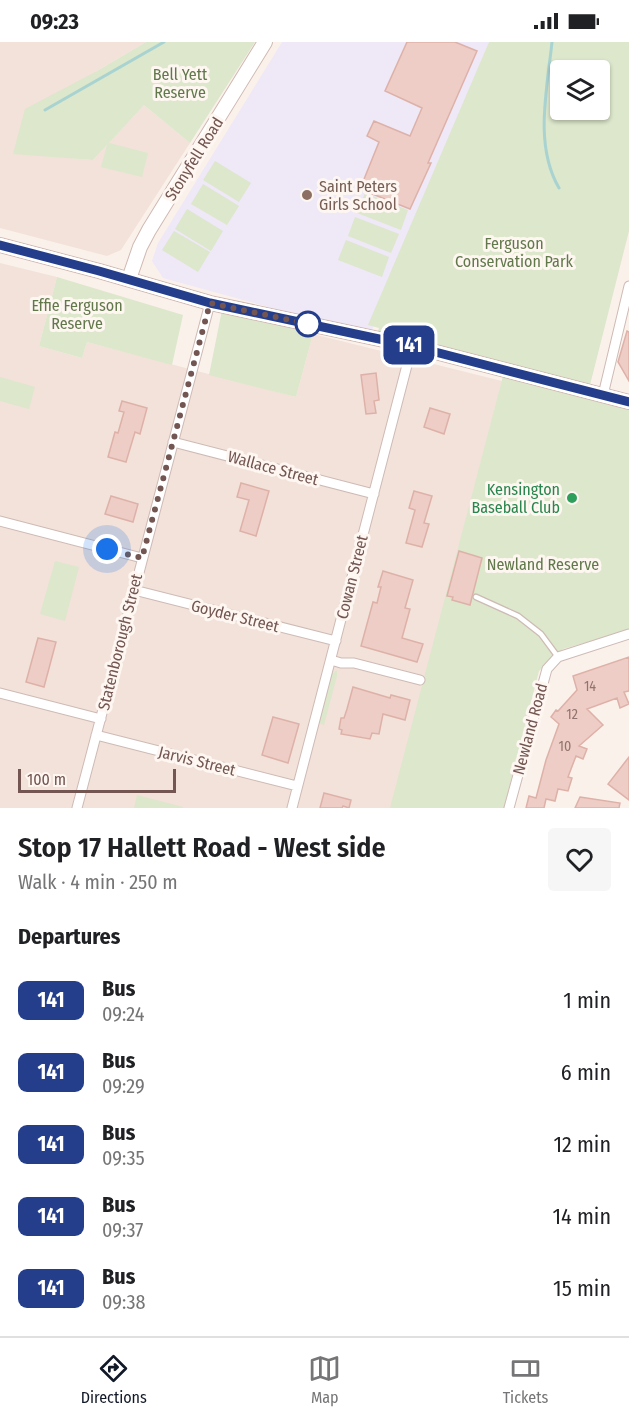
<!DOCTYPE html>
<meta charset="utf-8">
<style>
body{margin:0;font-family:"Fira Sans Condensed",sans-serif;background:#f6f6f6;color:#202124;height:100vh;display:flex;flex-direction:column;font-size:22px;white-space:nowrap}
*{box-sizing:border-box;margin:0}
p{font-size:20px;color:#757577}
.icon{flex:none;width:33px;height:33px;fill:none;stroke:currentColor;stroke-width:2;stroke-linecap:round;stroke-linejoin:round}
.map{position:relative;height:766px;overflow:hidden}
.drawer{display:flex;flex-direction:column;background:#fff;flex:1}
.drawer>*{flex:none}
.badge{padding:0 12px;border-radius:9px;font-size:21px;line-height:39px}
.buttons{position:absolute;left:550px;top:18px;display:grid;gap:12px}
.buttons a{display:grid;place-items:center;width:60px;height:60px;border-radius:6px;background:#fff;box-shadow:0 2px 4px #0004;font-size:30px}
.scale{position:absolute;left:18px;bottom:15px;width:158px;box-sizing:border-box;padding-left:6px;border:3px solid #735551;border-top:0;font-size:16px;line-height:21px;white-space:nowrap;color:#735551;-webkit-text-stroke:4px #fdf6f1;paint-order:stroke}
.you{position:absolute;width:30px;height:30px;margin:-15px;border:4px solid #fff;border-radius:50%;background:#1a73e8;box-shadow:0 0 0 9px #1a73e833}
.map>.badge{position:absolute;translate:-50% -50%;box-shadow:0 0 0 3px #fff}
h2{padding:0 18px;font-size:22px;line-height:54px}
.round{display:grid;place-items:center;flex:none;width:63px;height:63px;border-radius:6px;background:#f6f6f6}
.overview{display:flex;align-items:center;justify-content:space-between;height:102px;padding:0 18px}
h1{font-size:28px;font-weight:600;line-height:45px}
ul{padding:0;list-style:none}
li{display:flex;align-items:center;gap:18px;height:72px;padding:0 18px}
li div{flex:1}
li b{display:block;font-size:22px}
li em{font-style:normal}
li .badge{min-width:66px;font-weight:700;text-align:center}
.status{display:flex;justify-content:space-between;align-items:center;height:42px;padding:0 30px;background:#fff;direction:ltr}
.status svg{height:16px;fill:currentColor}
.tab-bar{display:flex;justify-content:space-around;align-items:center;height:84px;border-top:2px solid #e0e0e0;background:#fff;font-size:16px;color:#757577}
.tab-bar a{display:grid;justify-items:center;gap:3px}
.tab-bar .active{color:#111827}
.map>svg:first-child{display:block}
.residential{fill:#f2e2da}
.education{fill:#eee8f7}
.green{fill:#dce7cb;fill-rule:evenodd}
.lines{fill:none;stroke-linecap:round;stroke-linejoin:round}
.stream{stroke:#a9d3d1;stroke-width:3}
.building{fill:#edcdc6;stroke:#deb1a8;stroke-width:1.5}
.lane-casing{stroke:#cebab5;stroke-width:7}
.street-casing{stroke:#cebab5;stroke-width:11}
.secondary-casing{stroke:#d0b9b3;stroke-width:16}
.lane{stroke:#fff;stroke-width:4.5}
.street{stroke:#fff;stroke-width:9}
.secondary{stroke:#fff;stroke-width:14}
.line-casing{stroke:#fff;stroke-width:14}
.line{stroke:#243e8c;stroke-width:9}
.walk{stroke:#735551;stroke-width:6;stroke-dasharray:0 10.8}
.education-dot{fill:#8d6e63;stroke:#fdf6f1;stroke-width:2}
.stop-dot{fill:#fff;stroke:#243e8c;stroke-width:3}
.leisure-dot{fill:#2e9e5b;stroke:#fdf6f1;stroke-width:2}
.labels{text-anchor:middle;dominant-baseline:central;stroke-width:6;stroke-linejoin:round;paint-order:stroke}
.number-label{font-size:14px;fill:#92736e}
.park-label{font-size:16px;fill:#61784a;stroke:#fdf6f1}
.street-label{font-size:16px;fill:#735551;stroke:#fdf6f1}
.education-label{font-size:16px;fill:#785e54;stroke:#fdf6f1;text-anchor:start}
.leisure-label{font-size:16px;fill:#27864d;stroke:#fdf6f1;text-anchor:end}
</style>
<div class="status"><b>09:23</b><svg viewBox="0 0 49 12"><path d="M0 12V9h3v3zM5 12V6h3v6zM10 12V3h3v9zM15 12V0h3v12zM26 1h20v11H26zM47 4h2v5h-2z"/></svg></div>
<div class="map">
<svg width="629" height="766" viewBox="0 0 629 766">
<rect width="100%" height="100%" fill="#fbf1eb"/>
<path class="residential" d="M0,0H146L97,29L13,111L93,118L144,63L190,101L121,208L107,214L0,186Z
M0,221L57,235L39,304L82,316L87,300L296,355L313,292L502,339L391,766H0Z"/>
<path class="education" d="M282,0H489L370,293L163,236L152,219L158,201Z"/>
<path class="green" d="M146,0H255L190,101L144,63L109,101L148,111L142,135L101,125L107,103L93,118L13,112L25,67L97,29Z
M489,0H629V189L590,343L377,292L379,286L368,283ZM561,28H600V68H561Z
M215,119L251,141L239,160L203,138Z
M203,142L239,164L227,183L191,162Z
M365,151L408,168L401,188L357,171Z
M187,167L223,189L211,209L175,187Z
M355,175L399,192L391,211L348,194Z
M174,189L210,210L198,230L162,208Z
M346,198L389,215L382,235L338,218Z
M57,235L183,273L172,323L87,300L82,316L39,304Z
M222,268L313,292L296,355L209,333Z
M503,334L629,368V588L563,607L539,629L504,766H390Z
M0,335L35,345L29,367L0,359Z
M55,519L79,525L65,579L40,572Z
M337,628V634L324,683L319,681L332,632Z
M137,753L183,765V766H134Z"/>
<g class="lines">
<path class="stream" d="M552,0C547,48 534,103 559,146
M45,68L164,0"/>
</g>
<path class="building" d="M407,0H455L477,9L428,121H431L410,167L360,147L379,100L367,94L374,79L410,94L422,66L385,49Z
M627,289L629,290V339L618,320Z
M376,331L379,358L374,359L376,371L366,372L361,333Z
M122,359L147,366L140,392L135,390L126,420L108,415L115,390L118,391L124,370L119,369Z
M430,366L450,372L444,392L424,385Z
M241,441L269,449L256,494L240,489L249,458L237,455Z
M414,449L432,454L424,481L429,482L422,505L406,501L415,468L409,466Z
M111,454L138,462L133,480L105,472Z
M459,509L482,516L470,563L452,558L453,555L447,554Z
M383,529L413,538L405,566L410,567L402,596L423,602L417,620L361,604L373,560L377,561L381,545H378Z
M38,596L56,600L44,645L26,640Z
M629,615V649L624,650L629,662L620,666L617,656L587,667L603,683L579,704L587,707L583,717L576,714L568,735L572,736L568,749L558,747L555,759L546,757L544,766H526L529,754L536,756L546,718L559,682L551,675L556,668L558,669L577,648L573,634Z
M353,645L390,656L391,653L410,658L405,678L383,672L379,692L372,691L370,697L341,692L342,688L339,687L341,676H344L347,667Z
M273,675L299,682L288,721L262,713Z
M629,715V758L608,742Z
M324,751L351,758L349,766L343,764L342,766H320Z
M580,755L620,761L619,766H575Z"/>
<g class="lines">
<g class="lane-casing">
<path id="lane" d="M476,555L518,574L541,592L558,615"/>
</g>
<g class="street-casing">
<path id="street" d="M603,353L629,244
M173,400L374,452
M0,479L142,516
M134,548L336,599
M331,618L341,621H354L420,638
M0,651L101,677
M96,693L297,744
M77,766L210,261
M292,766L412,304
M509,766L547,627L558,615L629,592"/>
</g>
<g class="secondary-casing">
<path id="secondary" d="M0,203L99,229L210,261L412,304L629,360
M129,237L140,205L149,188L265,0"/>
</g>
<use href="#lane" class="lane"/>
<use href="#street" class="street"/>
<use href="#secondary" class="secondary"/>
</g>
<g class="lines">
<g class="line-casing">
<path id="line" d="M0,203L99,229L210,261L412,304L629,360"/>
</g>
<use href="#line" class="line"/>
<path class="walk" d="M107,507L142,516L210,261L308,282"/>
</g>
<circle class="education-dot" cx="307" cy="153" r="6"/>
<circle class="stop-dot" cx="308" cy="282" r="12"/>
<circle class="leisure-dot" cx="572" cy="456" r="6"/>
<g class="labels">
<g class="number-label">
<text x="590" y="644">14</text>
<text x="572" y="672">12</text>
<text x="565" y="704">10</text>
</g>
<g class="park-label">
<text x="180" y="32">Bell Yett<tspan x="180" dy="18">Reserve</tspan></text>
<text x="514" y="201">Ferguson<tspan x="514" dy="18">Conservation Park</tspan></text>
<text x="77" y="263">Effie Ferguson<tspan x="77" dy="18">Reserve</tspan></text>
<text x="543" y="522">Newland Reserve</text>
</g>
<g class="street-label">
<text transform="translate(194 117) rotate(-58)">Stonyfell Road</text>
<text transform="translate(273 426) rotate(15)">Wallace Street</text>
<text transform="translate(352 535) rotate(-76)">Cowan Street</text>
<text transform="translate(235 574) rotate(14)">Goyder Street</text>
<text transform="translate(120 600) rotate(-76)">Statenborough Street</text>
<text transform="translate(530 687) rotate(-75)">Newland Road</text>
<text transform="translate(197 719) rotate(14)">Jarvis Street</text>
</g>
<g class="education-label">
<text x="319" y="144">Saint Peters<tspan x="319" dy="18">Girls School</tspan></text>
</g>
<g class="leisure-label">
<text x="560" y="447">Kensington<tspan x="560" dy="18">Baseball Club</tspan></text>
</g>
</g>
</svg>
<div class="buttons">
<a><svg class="icon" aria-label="layers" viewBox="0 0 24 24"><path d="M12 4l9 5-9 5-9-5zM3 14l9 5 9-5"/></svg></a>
</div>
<div class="scale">100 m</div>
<div class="you" style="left:107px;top:507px"></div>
<b class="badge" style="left:409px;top:303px;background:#243e8c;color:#fff">141</b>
</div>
<section class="drawer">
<div class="overview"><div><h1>Stop 17 Hallett Road - West side</h1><p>Walk · 4 min · 250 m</p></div><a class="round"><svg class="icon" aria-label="heart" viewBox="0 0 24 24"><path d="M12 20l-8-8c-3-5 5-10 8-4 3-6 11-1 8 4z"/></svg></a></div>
<h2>Departures</h2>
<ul>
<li><span class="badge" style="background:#243e8c;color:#fff">141</span><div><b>Bus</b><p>09:24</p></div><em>1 min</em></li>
<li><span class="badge" style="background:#243e8c;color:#fff">141</span><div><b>Bus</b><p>09:29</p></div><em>6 min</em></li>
<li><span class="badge" style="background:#243e8c;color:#fff">141</span><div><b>Bus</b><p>09:35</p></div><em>12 min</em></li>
<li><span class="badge" style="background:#243e8c;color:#fff">141</span><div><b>Bus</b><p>09:37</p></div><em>14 min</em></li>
<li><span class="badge" style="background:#243e8c;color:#fff">141</span><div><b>Bus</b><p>09:38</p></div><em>15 min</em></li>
</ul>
</section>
<nav class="tab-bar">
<a class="active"><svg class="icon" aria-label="directions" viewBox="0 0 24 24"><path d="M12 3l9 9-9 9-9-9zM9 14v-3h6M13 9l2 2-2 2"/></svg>Directions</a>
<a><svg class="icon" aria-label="map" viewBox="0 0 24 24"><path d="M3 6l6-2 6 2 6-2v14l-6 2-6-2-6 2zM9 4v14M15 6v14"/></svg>Map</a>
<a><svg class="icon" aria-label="tickets" viewBox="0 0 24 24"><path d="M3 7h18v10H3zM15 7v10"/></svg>Tickets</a>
</nav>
